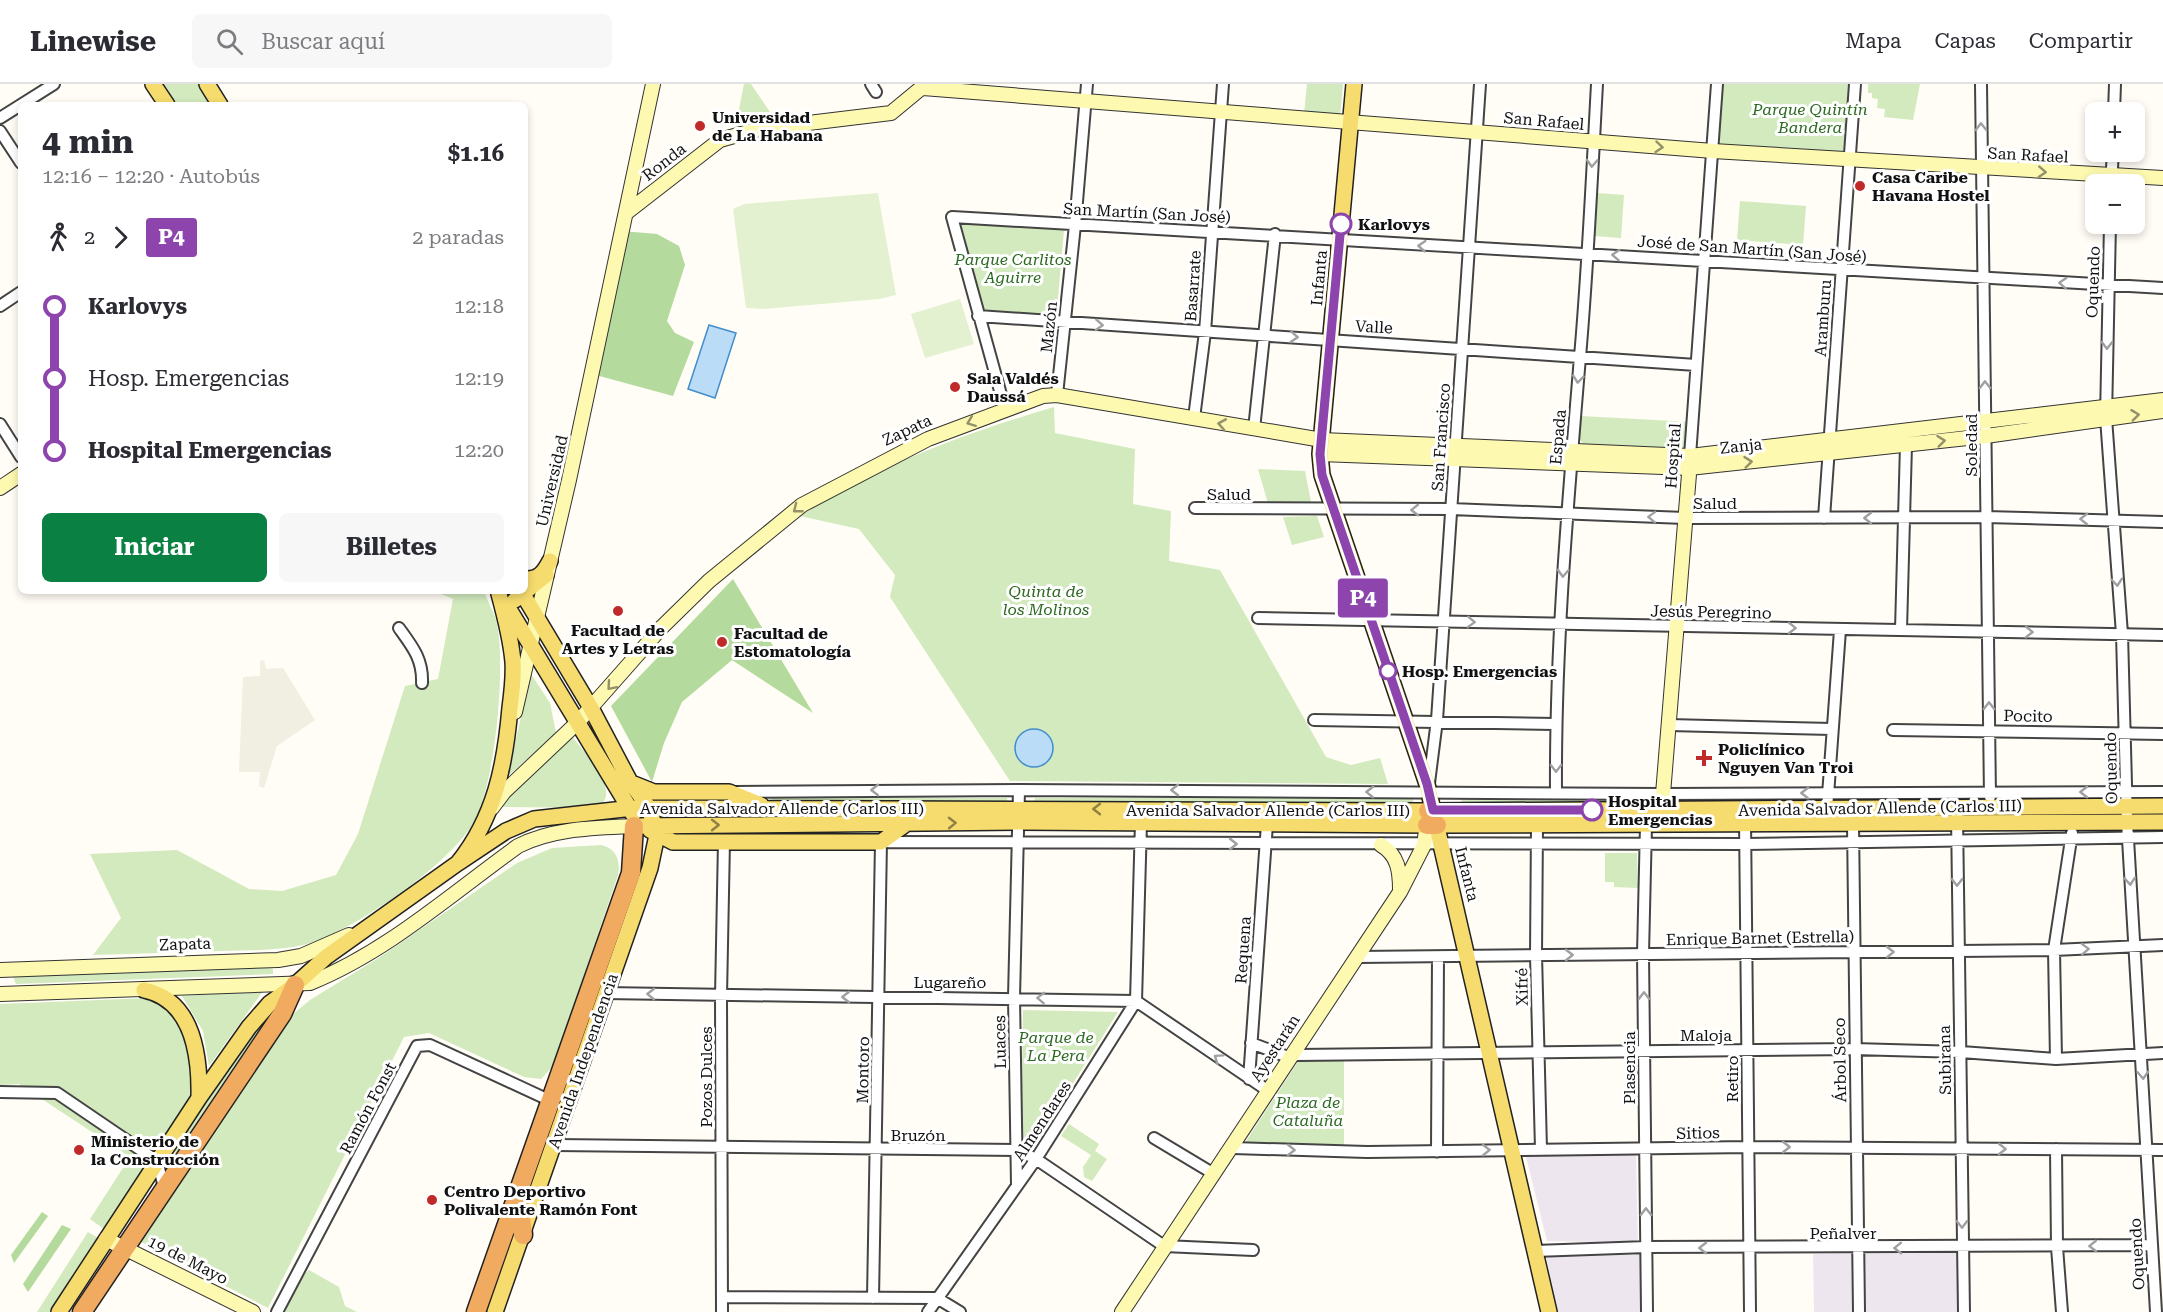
<!DOCTYPE html>
<html lang="es">
<meta charset="utf-8">
<style>
body{margin:0;font-family:"Roboto Serif",serif;background:#f7f7f7;color:#2b2b33;height:100vh;display:flex;flex-direction:column;font-size:22px;white-space:nowrap}
*{box-sizing:border-box;margin:0}
p{font-size:20px;color:#7c7c81}
.icon{flex:none;width:33px;height:33px;fill:none;stroke:currentColor;stroke-width:2;stroke-linecap:round;stroke-linejoin:round}
.map{position:relative;flex:1;overflow:hidden}
.sheet{position:absolute;left:18px;top:18px;width:510px;height:492px;display:flex;flex-direction:column;background:#fff;border-radius:9px;box-shadow:0 3px 9px #0003}
.sheet>*{flex:none}
.badge{padding:0 12px;border-radius:4px;font-size:21px;line-height:39px}
.tools{position:absolute;left:2085px;top:18px;display:grid;gap:12px}
.tools a{display:grid;place-items:center;width:60px;height:60px;border-radius:9px;background:#fff;box-shadow:0 3px 9px #0003;font-size:30px}
.map>.badge{position:absolute;translate:-50% -50%;box-shadow:0 0 0 3px #fff}
.legs{display:flex;align-items:center;gap:9px;height:66px;padding:0 24px;font-size:20px}
.legs p{margin-inline-start:auto}
.headline{display:flex;align-items:center;justify-content:space-between;height:102px;padding:0 24px}
h1{font-size:33px;font-weight:700;line-height:45px}
.action{display:flex;gap:12px;margin-top:auto;padding:12px 24px}
.action a{flex:1;height:69px;border-radius:9px;background:#0b8043;color:#fff;font-size:24px;font-weight:700;line-height:69px;text-align:center}
.action a+a{background:#f7f7f7;color:#2b2b33}
ul{padding:0 24px;list-style:none}
li{display:flex;align-items:center;gap:21px;height:72px;font-size:22px}
li i{display:grid;place-items:center;width:9px;height:100%;margin:0 8px;background:currentColor}
li i::after{content:'';width:15px;height:15px;margin:-8px;border:4px solid;border-radius:50%;background:#fff}
li p{margin-inline-start:auto}
li:first-child i{background:linear-gradient(#0000 50%,currentColor 0)}
li:last-child i{background:linear-gradient(currentColor 50%,#0000 0)}
header{display:flex;align-items:center;gap:36px;box-sizing:border-box;height:84px;padding:0 30px;background:#fff;border-bottom:2px solid #e1e1e2}
header strong{font-size:28px}
nav{display:flex;gap:33px;margin-inline-start:auto;font-size:21px}
.search{width:420px;height:54px;background:#f7f7f7;display:flex;align-items:center;gap:15px;box-sizing:border-box;padding:0 21px;border-radius:9px;color:#7c7c81;font-size:22px}
.map>svg:first-child{display:block}
.industrial{fill:#eee6ef}
.green{fill:#d2eabe}
.forest{fill:#b5da9d}
.pitch{fill:#e4f1d0}
.plaza{fill:#f1eee2}
.water{fill:#badcf6;stroke:#428dcc;stroke-width:1.5}
.lines{fill:none;stroke-linecap:round;stroke-linejoin:round}
.street-casing{stroke:#444;stroke-width:14}
.secondary-casing{stroke:#333;stroke-width:16}
.primary-casing{stroke:#222;stroke-width:18}
.highway-casing{stroke:#222;stroke-width:21}
.street{stroke:#fff;stroke-width:10}
.secondary{stroke:#fdf9b1;stroke-width:14}
.primary{stroke:#f6dc6e;stroke-width:15}
.highway{stroke:#f1ab60;stroke-width:18}
.oneway{stroke:#a0a0a0}
.oneway2{stroke:#939169}
.oneway3{stroke:#8f8144}
.line-1-casing{stroke:#fff;stroke-width:14}
.line-1{stroke:#8e44ad;stroke-width:9}
.poi-dot{fill:#c02b2a;stroke:#fff;stroke-width:2}
.stop-1-dot{fill:#fff;stroke:#8e44ad;stroke-width:3}
.labels{text-anchor:middle;dominant-baseline:central;stroke-width:6;stroke-linejoin:round;paint-order:stroke}
.park-label{font-size:16px;font-style:italic;fill:#2c6921;stroke:#fff}
.poi-label{font-size:16px;font-weight:bold;fill:#111;stroke:#fff;text-anchor:start}
.street-label{font-size:16px;fill:#111;stroke:#fff}
.stop-label{font-size:16px;font-weight:bold;fill:#111;stroke:#fff;text-anchor:start}
</style>
<header>
<strong>Linewise</strong>
<div class="search"><svg class="icon" aria-label="search" viewBox="0 0 24 24"><circle cx="10" cy="10" r="6"/><path d="M15 15l6 6"/></svg>Buscar aquí</div>
<nav><a>Mapa</a><a>Capas</a><a>Compartir</a></nav>
</header>
<div class="map">
<svg width="2163" height="1228" viewBox="0 0 2163 1228">
<rect width="100%" height="100%" fill="#fffdf5"/>
<path class="industrial" d="M1525,1069L1636,1071L1638,1159L1547,1157Z
M1862,1166H1960L1959,1228H1864Z
M1854,1169L1856,1228H1814L1813,1170Z
M1546,1171H1642V1228H1557Z"/>
<path class="green" d="M161,0H202L215,21H174Z
M744,0H751L772,31L735,45Z
M1307,0H1343L1340,33L1304,30Z
M1722,0H1848L1844,68L1840,71L1721,63L1718,59Z
M1868,0H1920L1913,36L1884,33L1885,25L1877,24L1878,15L1872,14V9H1868Z
M1597,109L1624,111L1621,154L1594,152Z
M1740,117L1806,122L1803,161L1737,156Z
M957,137L1064,146L1057,225L1050,231L979,225Z
M1054,323L1055,349L1135,365L1133,420L1171,427L1169,477L1220,486L1326,673L1351,681L1380,674L1388,700L1010,697L890,513L895,491L859,445L800,432C878,381 966,349 1054,323Z
M1581,332L1692,338L1690,372L1584,361L1579,354Z
M1258,385L1305,387L1312,423H1269Z
M1317,432L1324,453L1292,461L1283,433Z
M434,507H484C487,517 493,526 496,536C507,576 495,702 474,738C449,781 355,846 307,860C279,867 249,866 221,867C178,868 136,870 93,871L121,834L90,770L177,766L249,805L282,807L336,791L358,750L405,602L438,595L453,515Z
M531,590L550,619L556,649L507,693Z
M572,652C584,669 624,708 597,724L500,723Z
M1413,713V721L1034,722L1035,714Z
M1462,713H1651L1650,721H1461Z
M771,714H1007V722H780Z
M601,761C616,764 621,777 618,791L553,982L541,995L524,993L429,949L404,953L268,1224L139,1157L282,939L310,916L380,873L517,779L552,764Z
M1605,769H1637L1638,804L1614,803V798H1605Z
M257,880L273,885V890L16,900L12,890Z
M263,907L209,982L203,947L182,912Z
M149,914L161,921L176,936L188,965L191,1011L104,1145L90,1135L130,1073L19,1000L0,1001V920Z
M279,919L271,934L176,1075L175,1066C207,1015 239,963 279,919Z
M1023,926L1118,928L1037,1056L1032,1058L1024,1055L1021,1050Z
M1301,973L1344,974V1064L1250,1061L1246,1057Z
M1069,1040L1099,1060L1095,1067L1107,1075L1092,1097L1084,1093L1083,1083L1091,1071L1061,1052Z
M88,1148L98,1154L50,1228H37Z
M309,1186L339,1203L345,1222L357,1228H285L302,1192Z"/>
<path class="forest" d="M622,147L657,150L679,162L685,181L667,237L675,249L694,258L673,312L592,290Z
M733,495L813,629L732,576L682,618L664,659L652,698L611,622Z
M42,1128L48,1132L14,1179L11,1171Z
M62,1141L71,1145L28,1208L23,1200Z"/>
<path class="pitch" d="M878,109L896,211L879,215L763,225L746,224L733,125L744,120Z
M960,215L974,260L925,274L911,230Z"/>
<path class="plaza" d="M264,576L266,585L283,584L315,636L277,662L264,704L259,702L260,688H239L243,593L260,592V577Z"/>
<path class="water" d="M709,241L736,249L715,314L688,305Z
M1015 664a19 19 0 1 1 38 0a19 19 0 1 1-38 0Z"/>
<g class="lines">
<g class="street-casing">
<path id="street" d="M871,0L876,8
M1981,0L1990,713
M2114,28L2115,0
M0,34L54,0
M0,47L21,79
M2111,100L2113,68
M2110,140L2106,334L2122,550L2127,738L2156,1228
M0,222L21,208
M978,232L1696,281
M1057,311L1075,141L1087,0
M1005,325L952,133L2163,204
M1194,334L1205,248L1223,0
M0,340L21,373
M1254,345L1275,150
M1690,372L1717,0
M1195,424L1451,425L1685,434L1986,433L2163,438
M1824,434L1855,0
M1258,534L2163,551
M399,544C412,562 423,575 422,599
M1901,546L1906,361
M1314,636L1555,640
M1669,641L1832,645
M1893,646L2163,650
M1429,699L1437,636L1480,0
M735,708L1019,706L1663,710L2163,708
M1556,709C1555,563 1568,418 1580,273C1588,182 1592,91 1597,0
M1827,725L1840,546
M1957,733L1964,1228
M1850,734L1853,740L1859,1228
M1745,735L1750,1228
M1537,741L1536,871L1541,1065
M1646,741L1643,870L1647,1228
M1357,873L2054,866L2163,861
M605,909L1136,917L1267,1006
M1251,959L1288,973L1297,971L1854,965L1961,968L2056,975L2163,969
M2056,975L2054,866L2072,749
M1249,995L1267,740
M0,1008L57,1009L157,1077L164,1103
M1154,1054L1214,1090
M555,1061L1017,1066L1036,1075L1164,1162L1253,1166
M1233,1064L1367,1068L1748,1063L2163,1066
M2056,1065L2057,1163L2062,1228
M1437,1068L1438,873
M1017,1101L1014,913L1019,706
M1535,1167L1647,1163L2152,1161
M722,1213L937,1214L960,1228
M873,1214L881,758L1746,760L2163,753
M277,1228L417,962L430,961L551,1017
M722,1228L721,912L724,757
M928,1228L1036,1075L1136,917L1141,738"/>
</g>
<g class="secondary-casing">
<path id="secondary" d="M923,4L1713,67L2163,94
M626,129L720,56L759,45L891,29L926,0
M1320,370L1689,384L1986,352L2163,327
M0,404L21,390
M515,628L569,396L653,0
M492,724L504,708L578,638L661,544L709,497L802,421L928,355L1043,312L1057,311L1322,356L1690,372L2163,316
M1654,733L1660,727L1663,710L1690,378
M1381,761C1398,771 1400,787 1400,806
M0,886L278,876L301,872L349,851
M0,910L310,899C387,868 451,810 518,762C553,744 595,744 634,742
M106,1155L253,1228
M1122,1228L1400,808L1424,761L1428,732"/>
</g>
<g class="primary-casing">
<path id="primary" d="M153,0L167,21
M207,0L220,21
M1354,0L1320,370L1322,391L1427,700L1549,1228
M525,495C539,496 544,488 550,477
M515,516L546,491
M507,522L633,730
M634,700L654,708H729L761,721
M1433,727L2163,722
M1437,741L2163,738
M634,742L1019,738L1427,741
M650,746L673,758H881L906,740
M458,779L506,747L534,735L633,724L1428,727
M144,906C193,916 200,971 199,1014
M59,1228L199,1014L249,943L270,919L295,901L326,873L458,779C495,733 505,681 510,624C512,609 514,593 513,578C511,555 505,532 499,510
M495,1228L650,784L657,751L649,724L629,696L591,624L521,507"/>
</g>
<g class="highway-casing">
<path id="highway" d="M1428,727H1433
M1427,741H1437
M519,1114L523,1151
M82,1228L282,930L295,901
M476,1228L631,789L634,742"/>
</g>
<use href="#street" class="street"/>
<use href="#secondary" class="secondary"/>
<use href="#primary" class="primary"/>
<use href="#highway" class="highway"/>
</g>
<defs><path id="oneway-chevron" d="M-2-3.5L2.5 0L-2 3.5" fill="none" stroke-width="1.6" stroke-linecap="round" stroke-linejoin="round" transform="scale(1.5)"/></defs>
<g class="oneway">
<use href="#oneway-chevron" transform="translate(1981 43) rotate(-91)"/>
<use href="#oneway-chevron" transform="translate(1592 79) rotate(93)"/>
<use href="#oneway-chevron" transform="translate(1422 162) rotate(-176)"/>
<use href="#oneway-chevron" transform="translate(1616 171) rotate(-177)"/>
<use href="#oneway-chevron" transform="translate(2063 199) rotate(-177)"/>
<use href="#oneway-chevron" transform="translate(1099 241) rotate(3)"/>
<use href="#oneway-chevron" transform="translate(1294 253) rotate(4)"/>
<use href="#oneway-chevron" transform="translate(2107 261) rotate(91)"/>
<use href="#oneway-chevron" transform="translate(1578 295) rotate(96)"/>
<use href="#oneway-chevron" transform="translate(1985 301) rotate(-91)"/>
<use href="#oneway-chevron" transform="translate(1415 426) rotate(179)"/>
<use href="#oneway-chevron" transform="translate(1652 433) rotate(-178)"/>
<use href="#oneway-chevron" transform="translate(1868 434) rotate(180)"/>
<use href="#oneway-chevron" transform="translate(2084 435) rotate(-179)"/>
<use href="#oneway-chevron" transform="translate(1563 489) rotate(93)"/>
<use href="#oneway-chevron" transform="translate(2117 498) rotate(85)"/>
<use href="#oneway-chevron" transform="translate(1471 538) rotate(2)"/>
<use href="#oneway-chevron" transform="translate(1792 544) rotate(1)"/>
<use href="#oneway-chevron" transform="translate(2029 548) rotate(1)"/>
<use href="#oneway-chevron" transform="translate(1989 622) rotate(-90)"/>
<use href="#oneway-chevron" transform="translate(1556 684) rotate(90)"/>
<use href="#oneway-chevron" transform="translate(875 706) rotate(180)"/>
<use href="#oneway-chevron" transform="translate(1175 706) rotate(-180)"/>
<use href="#oneway-chevron" transform="translate(1370 708) rotate(-179)"/>
<use href="#oneway-chevron" transform="translate(2084 708) rotate(-180)"/>
<use href="#oneway-chevron" transform="translate(1805 709) rotate(180)"/>
<use href="#oneway-chevron" transform="translate(1233 760)"/>
<use href="#oneway-chevron" transform="translate(2130 797) rotate(86)"/>
<use href="#oneway-chevron" transform="translate(1957 798) rotate(90)"/>
<use href="#oneway-chevron" transform="translate(2085 865) rotate(-2)"/>
<use href="#oneway-chevron" transform="translate(1890 868) rotate(-1)"/>
<use href="#oneway-chevron" transform="translate(1569 871)"/>
<use href="#oneway-chevron" transform="translate(651 910) rotate(-179)"/>
<use href="#oneway-chevron" transform="translate(1644 912) rotate(-91)"/>
<use href="#oneway-chevron" transform="translate(846 913) rotate(-180)"/>
<use href="#oneway-chevron" transform="translate(1041 914) rotate(-178)"/>
<use href="#oneway-chevron" transform="translate(1218 974) rotate(-145)"/>
<use href="#oneway-chevron" transform="translate(2143 991) rotate(87)"/>
<use href="#oneway-chevron" transform="translate(1786 1063)"/>
<use href="#oneway-chevron" transform="translate(2002 1065) rotate(1)"/>
<use href="#oneway-chevron" transform="translate(1291 1066) rotate(1)"/>
<use href="#oneway-chevron" transform="translate(1486 1066) rotate(-1)"/>
<use href="#oneway-chevron" transform="translate(1646 1128) rotate(-91)"/>
<use href="#oneway-chevron" transform="translate(1962 1140) rotate(89)"/>
<use href="#oneway-chevron" transform="translate(2093 1162) rotate(179)"/>
<use href="#oneway-chevron" transform="translate(1703 1164) rotate(180)"/>
<use href="#oneway-chevron" transform="translate(1898 1164) rotate(179)"/>
</g>
<g class="oneway2">
<use href="#oneway-chevron" transform="translate(1659 63) rotate(5)"/>
<use href="#oneway-chevron" transform="translate(2042 88) rotate(3)"/>
<use href="#oneway-chevron" transform="translate(2135 331) rotate(-7)"/>
<use href="#oneway-chevron" transform="translate(971 338) rotate(159)"/>
<use href="#oneway-chevron" transform="translate(1222 340) rotate(-170)"/>
<use href="#oneway-chevron" transform="translate(1941 357) rotate(-6)"/>
<use href="#oneway-chevron" transform="translate(1748 378) rotate(-6)"/>
<use href="#oneway-chevron" transform="translate(797 425) rotate(142)"/>
<use href="#oneway-chevron" transform="translate(611 602) rotate(131)"/>
</g>
<g class="oneway3">
<use href="#oneway-chevron" transform="translate(1097 725) rotate(-180)"/>
<use href="#oneway-chevron" transform="translate(952 739) rotate(-1)"/>
<use href="#oneway-chevron" transform="translate(715 741)"/>
</g>
<g class="lines">
<g class="line-1-casing">
<path id="line-1" d="M1341,140L1320,370L1322,391L1427,700L1433,726H1592"/>
</g>
<use href="#line-1" class="line-1"/>
</g>
<g class="poi-dot">
<circle cx="700" cy="42" r="6"/>
<circle cx="1860" cy="102" r="6"/>
<circle cx="955" cy="303" r="6"/>
<circle cx="618" cy="527" r="6"/>
<circle cx="722" cy="558" r="6"/>
<path d="M1701 665h6v6h6v6h-6v6h-6v-6h-6v-6h6z"/>
<circle cx="79" cy="1066" r="6"/>
<circle cx="432" cy="1116" r="6"/>
</g>
<g class="stop-1-dot">
<circle cx="1341" cy="140" r="10"/>
<circle cx="1388" cy="587" r="8"/>
<circle cx="1592" cy="726" r="10"/>
</g>
<g class="labels">
<g class="park-label">
<text x="1810" y="25">Parque Quintín<tspan x="1810" dy="18">Bandera</tspan></text>
<text x="1013" y="175">Parque Carlitos<tspan x="1013" dy="18">Aguirre</tspan></text>
<text x="1046" y="507">Quinta de<tspan x="1046" dy="18">los Molinos</tspan></text>
<text x="1056" y="953">Parque de<tspan x="1056" dy="18">La Pera</tspan></text>
<text x="1308" y="1018">Plaza de<tspan x="1308" dy="18">Cataluña</tspan></text>
</g>
<g class="poi-label">
<text x="712" y="33">Universidad<tspan x="712" dy="18">de La Habana</tspan></text>
<text x="1872" y="93">Casa Caribe<tspan x="1872" dy="18">Havana Hostel</tspan></text>
<text x="967" y="294">Sala Valdés<tspan x="967" dy="18">Daussá</tspan></text>
<text x="618" y="546" text-anchor="middle">Facultad de<tspan x="618" dy="18">Artes y Letras</tspan></text>
<text x="734" y="549">Facultad de<tspan x="734" dy="18">Estomatología</tspan></text>
<text x="1718" y="665">Policlínico<tspan x="1718" dy="18">Nguyen Van Troi</tspan></text>
<text x="91" y="1057">Ministerio de<tspan x="91" dy="18">la Construcción</tspan></text>
<text x="444" y="1107">Centro Deportivo<tspan x="444" dy="18">Polivalente Ramón Font</tspan></text>
</g>
<g class="street-label">
<text transform="translate(1544 37) rotate(5)">San Rafael</text>
<text transform="translate(2028 71) rotate(3)">San Rafael</text>
<text transform="translate(664 78) rotate(-38)">Ronda</text>
<text transform="translate(1147 129) rotate(3)">San Martín (San José)</text>
<text transform="translate(1752 165) rotate(4)">José de San Martín (San José)</text>
<text transform="translate(1319 194) rotate(-85)">Infanta</text>
<text transform="translate(2093 198) rotate(-88)">Oquendo</text>
<text transform="translate(1193 202) rotate(-86)">Basarrate</text>
<text transform="translate(1823 234) rotate(-86)">Aramburu</text>
<text transform="translate(1049 243) rotate(-84)">Mazón</text>
<text transform="translate(1374 243) rotate(3)">Valle</text>
<text transform="translate(907 346) rotate(-25)">Zapata</text>
<text transform="translate(1441 353) rotate(-86)">San Francisco</text>
<text transform="translate(1558 353) rotate(-85)">Espada</text>
<text transform="translate(1971 361) rotate(-90)">Soledad</text>
<text transform="translate(1741 362) rotate(-6)">Zanja</text>
<text transform="translate(1673 372) rotate(-86)">Hospital</text>
<text transform="translate(552 397) rotate(-77)">Universidad</text>
<text x="1229" y="410">Salud</text>
<text x="1715" y="419">Salud</text>
<text transform="translate(1711 528) rotate(1)">Jesús Peregrino</text>
<text transform="translate(2028 632) rotate(1)">Pocito</text>
<text transform="translate(2111 684) rotate(-91)">Oquendo</text>
<text x="782" y="724">Avenida Salvador Allende (Carlos III)</text>
<text transform="translate(1880 724) rotate(-1)">Avenida Salvador Allende (Carlos III)</text>
<text x="1268" y="726">Avenida Salvador Allende (Carlos III)</text>
<text transform="translate(1467 790) rotate(76)">Infanta</text>
<text transform="translate(1760 854) rotate(-1)">Enrique Barnet (Estrella)</text>
<text transform="translate(185 860) rotate(-2)">Zapata</text>
<text transform="translate(1243 866) rotate(-86)">Requena</text>
<text x="950" y="898">Lugareño</text>
<text transform="translate(1522 903) rotate(-91)">Xifré</text>
<text x="1706" y="951">Maloja</text>
<text transform="translate(1000 958) rotate(-91)">Luaces</text>
<text transform="translate(1275 964) rotate(-57)">Ayestarán</text>
<text transform="translate(1840 976) rotate(-91)">Árbol Seco</text>
<text transform="translate(1945 976) rotate(-91)">Subirana</text>
<text transform="translate(583 977) rotate(-71)">Avenida Independencia</text>
<text transform="translate(1629 984) rotate(-90)">Plasencia</text>
<text transform="translate(863 986) rotate(-89)">Montoro</text>
<text transform="translate(706 993) rotate(-90)">Pozos Dulces</text>
<text transform="translate(1732 995) rotate(-90)">Retiro</text>
<text transform="translate(368 1024) rotate(-62)">Ramón Fonst</text>
<text transform="translate(1042 1037) rotate(-57)">Almendares</text>
<text transform="translate(1698 1049) rotate(-1)">Sitios</text>
<text x="918" y="1051">Bruzón</text>
<text x="1843" y="1149">Peñalver</text>
<text transform="translate(2137 1170) rotate(-93)">Oquendo</text>
<text transform="translate(188 1176) rotate(27)">19 de Mayo</text>
</g>
<g class="stop-label">
<text x="1358" y="140">Karlovys</text>
<text x="1402" y="587">Hosp. Emergencias</text>
<text x="1608" y="717">Hospital<tspan x="1608" dy="18">Emergencias</tspan></text>
</g>
</g>
</svg>
<div class="tools">
<a>+</a>
<a>−</a>
</div>
<b class="badge" style="left:1363px;top:514px;background:#8e44ad;color:#fff">P4</b>
<section class="sheet">
<div class="headline"><div><h1>4 min</h1><p>12:16 – 12:20 · Autobús</p></div><b>$1.16</b></div>
<div class="legs"><svg class="icon" aria-label="walk" viewBox="0 0 24 24"><circle cx="13" cy="4" r="2"/><path d="M13 8l-2 6 4 7M11 14l-3 7M7 12l3-4h3l4 4"/></svg>2<svg class="icon" aria-label="forward" viewBox="0 0 24 24"><path d="M9 5l7 7-7 7"/></svg><b class="badge" style="background:#8e44ad;color:#fff">P4</b><p>2 paradas</p></div>
<ul>
<li><i style="color:#8e44ad"></i><b>Karlovys</b><p>12:18</p></li>
<li><i style="color:#8e44ad"></i><span>Hosp. Emergencias</span><p>12:19</p></li>
<li><i style="color:#8e44ad"></i><b>Hospital Emergencias</b><p>12:20</p></li>
</ul>
<div class="action"><a>Iniciar</a><a>Billetes</a></div>
</section>
</div>
